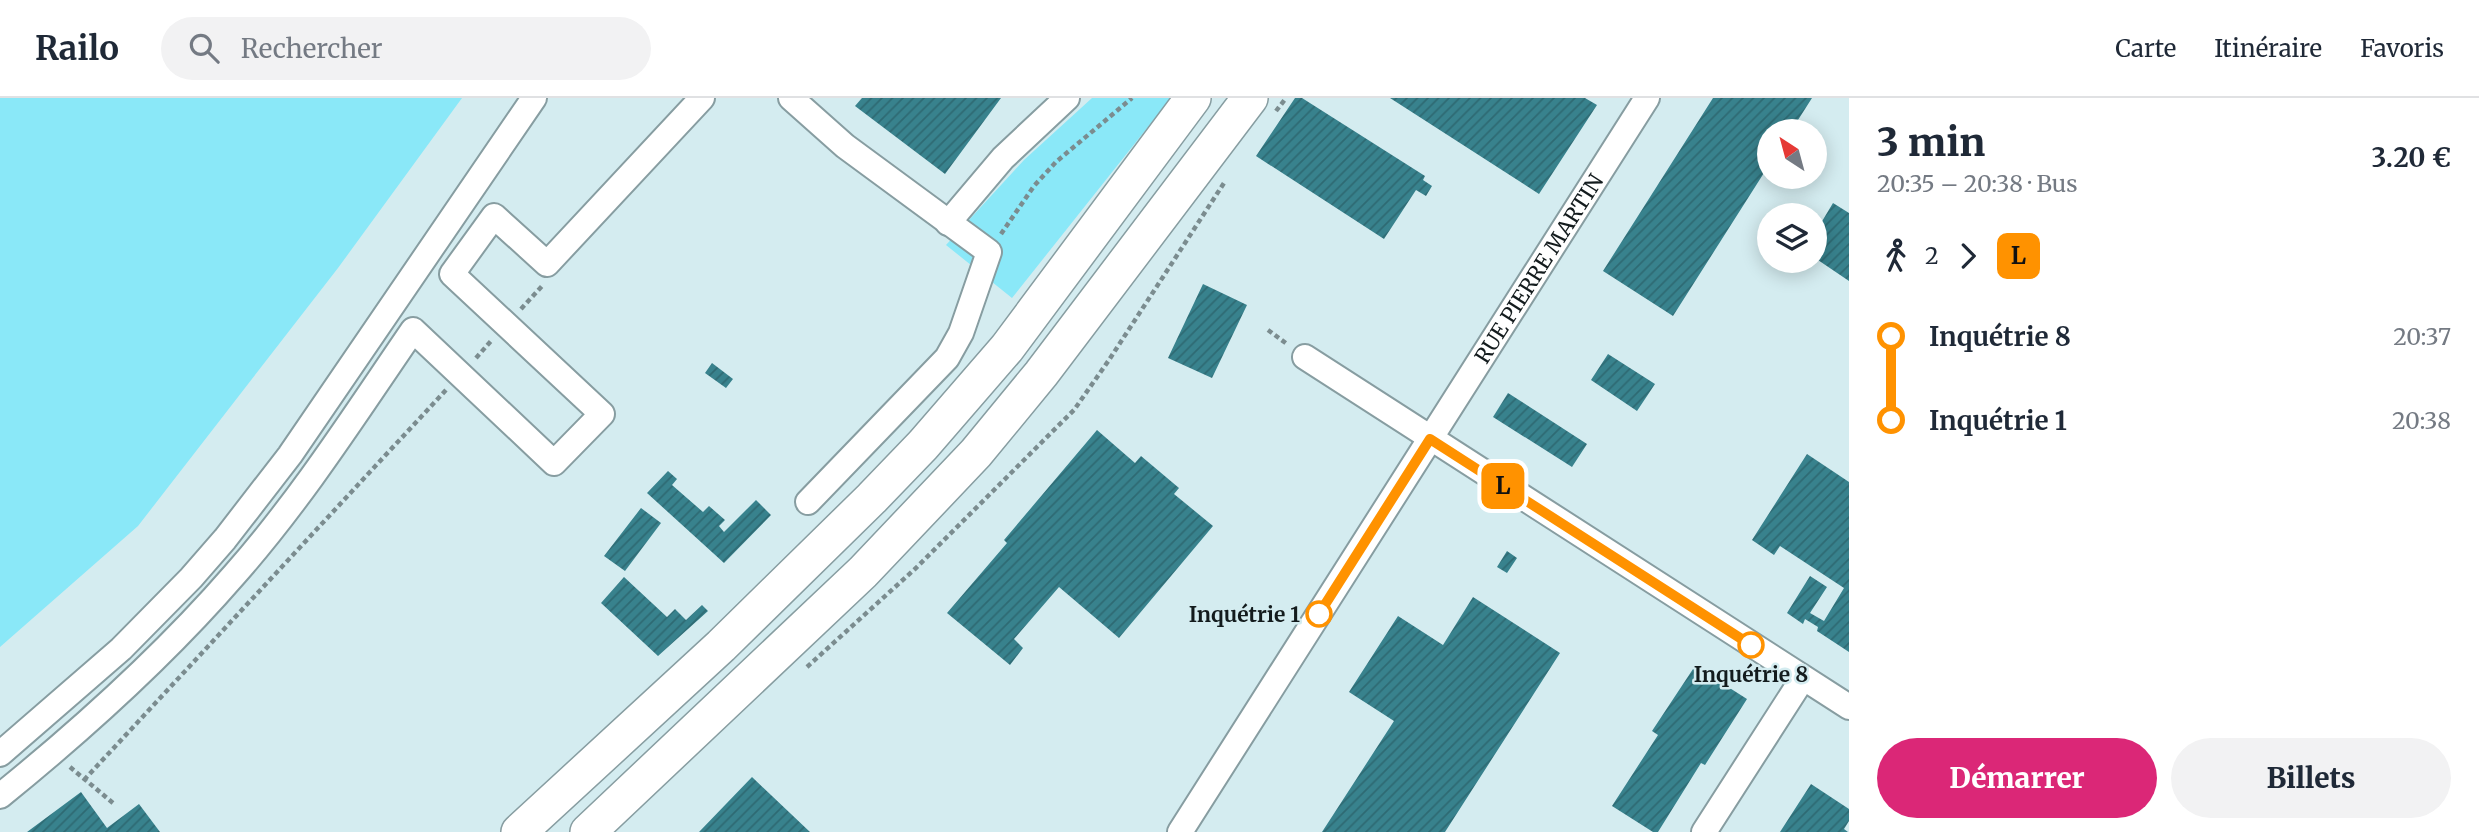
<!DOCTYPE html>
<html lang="fr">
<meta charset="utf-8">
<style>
body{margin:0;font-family:Merriweather,serif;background:#f2f2f3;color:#1f2937;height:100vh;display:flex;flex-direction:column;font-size:26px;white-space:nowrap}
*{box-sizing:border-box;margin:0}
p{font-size:23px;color:#747a83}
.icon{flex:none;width:38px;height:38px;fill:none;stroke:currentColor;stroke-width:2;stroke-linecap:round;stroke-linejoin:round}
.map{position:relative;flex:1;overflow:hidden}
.details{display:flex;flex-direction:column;background:#fff;width:630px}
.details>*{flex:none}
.badge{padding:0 14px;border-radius:10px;font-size:24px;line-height:46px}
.needle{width:46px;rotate:324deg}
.fabs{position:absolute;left:1757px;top:21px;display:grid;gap:14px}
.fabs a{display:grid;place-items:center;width:70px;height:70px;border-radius:50%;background:#fff;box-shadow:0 4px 18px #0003;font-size:35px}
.map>.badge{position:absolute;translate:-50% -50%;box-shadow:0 0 0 4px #fff}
.legs{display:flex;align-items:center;gap:10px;height:77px;padding:0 28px;font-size:23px}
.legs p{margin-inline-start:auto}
.headline{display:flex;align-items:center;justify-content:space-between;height:119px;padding:0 28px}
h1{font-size:38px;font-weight:800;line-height:52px}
.primary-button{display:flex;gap:14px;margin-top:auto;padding:14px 28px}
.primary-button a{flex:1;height:80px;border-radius:42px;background:#db2777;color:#fff;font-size:28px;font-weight:800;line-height:80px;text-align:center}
.primary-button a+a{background:#f2f2f3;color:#1f2937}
ul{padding:0 28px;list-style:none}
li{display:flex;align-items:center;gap:24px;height:84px;font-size:26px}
li i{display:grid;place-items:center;width:10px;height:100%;margin:0 9px;background:currentColor}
li i::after{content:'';width:18px;height:18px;margin:-9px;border:5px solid;border-radius:50%;background:#fff}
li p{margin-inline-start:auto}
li:first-child i{background:linear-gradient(#0000 50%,currentColor 0)}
li:last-child i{background:linear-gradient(currentColor 50%,#0000 0)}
header{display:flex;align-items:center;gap:42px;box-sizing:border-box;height:98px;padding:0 35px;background:#fff;border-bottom:2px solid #e0e1e3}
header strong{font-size:33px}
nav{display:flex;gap:38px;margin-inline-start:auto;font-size:24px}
.search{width:490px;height:63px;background:#f2f2f3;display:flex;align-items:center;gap:18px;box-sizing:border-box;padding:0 24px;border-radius:38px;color:#747a83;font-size:26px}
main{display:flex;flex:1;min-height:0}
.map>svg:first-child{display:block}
.grass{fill:#8ae8f8}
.building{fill:url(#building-hatch)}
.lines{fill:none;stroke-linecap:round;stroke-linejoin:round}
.minor-casing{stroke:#879da1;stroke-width:28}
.highway-casing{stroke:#879da1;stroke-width:38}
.path{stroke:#7b8c8f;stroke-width:4.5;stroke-dasharray:5 3.5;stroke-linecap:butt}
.minor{stroke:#fff;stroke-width:24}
.highway{stroke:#fff;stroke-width:35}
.line-1-casing{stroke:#fff;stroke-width:16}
.line-1{stroke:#ff9200;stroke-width:10}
.stop-1-dot{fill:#fff;stroke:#ff9200;stroke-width:3.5}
.labels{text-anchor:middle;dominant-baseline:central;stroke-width:5;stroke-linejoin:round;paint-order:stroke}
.street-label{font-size:21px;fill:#131b1d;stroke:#d4ecf0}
.stop-label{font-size:21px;font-weight:bold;fill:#131b1d;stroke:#d4ecf0;text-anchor:end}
</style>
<header>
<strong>Railo</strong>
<div class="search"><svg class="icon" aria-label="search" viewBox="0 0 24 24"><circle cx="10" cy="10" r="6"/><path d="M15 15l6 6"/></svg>Rechercher</div>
<nav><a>Carte</a><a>Itinéraire</a><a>Favoris</a></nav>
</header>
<main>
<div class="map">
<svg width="1849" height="734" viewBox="0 0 1849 734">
<defs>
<pattern id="building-hatch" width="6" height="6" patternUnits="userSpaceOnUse" patternTransform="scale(1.75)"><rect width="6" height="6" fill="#38828d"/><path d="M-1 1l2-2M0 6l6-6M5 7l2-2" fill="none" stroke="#2e6a73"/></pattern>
</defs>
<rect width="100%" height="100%" fill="#d4ecf0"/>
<path class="grass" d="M0,0H462L338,170L138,428L0,549Z
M1092,0H1171L1012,200L946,147L1024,62Z"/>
<path class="building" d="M862,0H1001L945,76L855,8Z
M1295,0H1302L1425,78L1423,82L1432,88L1426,98L1416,92L1384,141L1256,58Z
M1390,0H1585L1597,7L1539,96Z
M1713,0H1812L1791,33H1769V67L1673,218L1603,173Z
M1833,105L1849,115V183L1815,160V135Z
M1203,186L1247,207L1212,280L1168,260Z
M1608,256L1655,286L1637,313L1591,282Z
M712,265L733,281L726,290L705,275Z
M1508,295L1587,346L1572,369L1493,319Z
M1097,332L1135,365L1141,358L1179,390L1174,396L1213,428L1119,540L1059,489L1014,541L1023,550L1010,567L947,515L1007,445L1004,442Z
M1807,356L1849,384V554L1817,533L1818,529L1805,521L1803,526L1787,515L1810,478L1827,489L1810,515L1824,523L1844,490L1780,448L1774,457L1752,442Z
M668,373L677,381L672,387L703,414L709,408L725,422L719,428L724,434L756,402L771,417L724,465L647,395Z
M641,410L661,425L625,473L604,458Z
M1507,453L1517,460L1507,475L1497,469Z
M624,479L667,519L675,511L686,522L702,507L708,513L658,558L601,505Z
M1473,499L1560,555L1445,734H1322L1394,623L1349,594L1398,518L1443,547Z
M1695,568L1747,601L1705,667L1701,665L1658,734H1653L1612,708L1658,637L1652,633Z
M752,679L810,734H699Z
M1811,686L1849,711V723L1844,731L1848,734H1780Z
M81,694L107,730L139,706L160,734H27Z"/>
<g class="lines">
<g class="minor-casing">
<g id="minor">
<path d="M791,0L845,48L989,154L961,235L947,260L808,404"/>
<path d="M948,125L1003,60L1067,0"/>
<path d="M1305,259L1849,609"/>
<path d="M0,656L121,551L191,480L225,441L290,357L534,0"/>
<path d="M0,698C84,630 164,558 235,476C302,400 356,315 413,232L554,365L602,316L452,176L494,118L547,166L702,0"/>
<path id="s1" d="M1180,734L1647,0"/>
<path d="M1704,734L1803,580"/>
</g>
</g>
<g class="highway-casing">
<path id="highway" d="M519,734L721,548L872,400L923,347L1007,250L1193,0
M588,734L863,474L976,355L1041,276L1250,0"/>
</g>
<path class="path" d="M1276,13L1286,0
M1001,136L1034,88L1056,64L1132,0
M521,211L543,187
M1268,232L1287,246
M476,260L491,243
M807,569L916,470L1074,312L1109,262L1224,85
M70,669L113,705
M84,682L446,292"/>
<use href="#minor" class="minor"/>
<use href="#highway" class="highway"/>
</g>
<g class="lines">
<g class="line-1-casing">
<path id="line-1" d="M1319,516L1430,341L1751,547"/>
</g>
<use href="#line-1" class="line-1"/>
</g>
<g class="stop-1-dot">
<circle cx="1319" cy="516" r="12"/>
<circle cx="1751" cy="547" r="12"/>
</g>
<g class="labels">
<g class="street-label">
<text stroke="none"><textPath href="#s1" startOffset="668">RUE PIERRE MARTIN</textPath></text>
</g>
<g class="stop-label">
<text x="1300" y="516">Inquétrie 1</text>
<text x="1751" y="576" text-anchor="middle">Inquétrie 8</text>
</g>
</g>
</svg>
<div class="fabs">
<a><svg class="needle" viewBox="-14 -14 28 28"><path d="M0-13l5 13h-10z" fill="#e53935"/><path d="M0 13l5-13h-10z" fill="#747a83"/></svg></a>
<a><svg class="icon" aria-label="layers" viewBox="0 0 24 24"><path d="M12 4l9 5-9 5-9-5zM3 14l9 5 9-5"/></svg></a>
</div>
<b class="badge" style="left:1503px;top:388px;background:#ff9200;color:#111">L</b>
</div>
<section class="details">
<div class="headline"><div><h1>3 min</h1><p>20:35 – 20:38 · Bus</p></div><b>3.20 €</b></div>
<div class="legs"><svg class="icon" aria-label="walk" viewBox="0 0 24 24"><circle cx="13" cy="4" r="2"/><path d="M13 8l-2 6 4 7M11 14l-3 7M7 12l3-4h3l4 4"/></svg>2<svg class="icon" aria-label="forward" viewBox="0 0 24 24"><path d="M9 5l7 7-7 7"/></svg><b class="badge" style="background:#ff9200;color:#111">L</b></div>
<ul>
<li><i style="color:#ff9200"></i><b>Inquétrie 8</b><p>20:37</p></li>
<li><i style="color:#ff9200"></i><b>Inquétrie 1</b><p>20:38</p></li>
</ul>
<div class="primary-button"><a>Démarrer</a><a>Billets</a></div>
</section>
</main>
